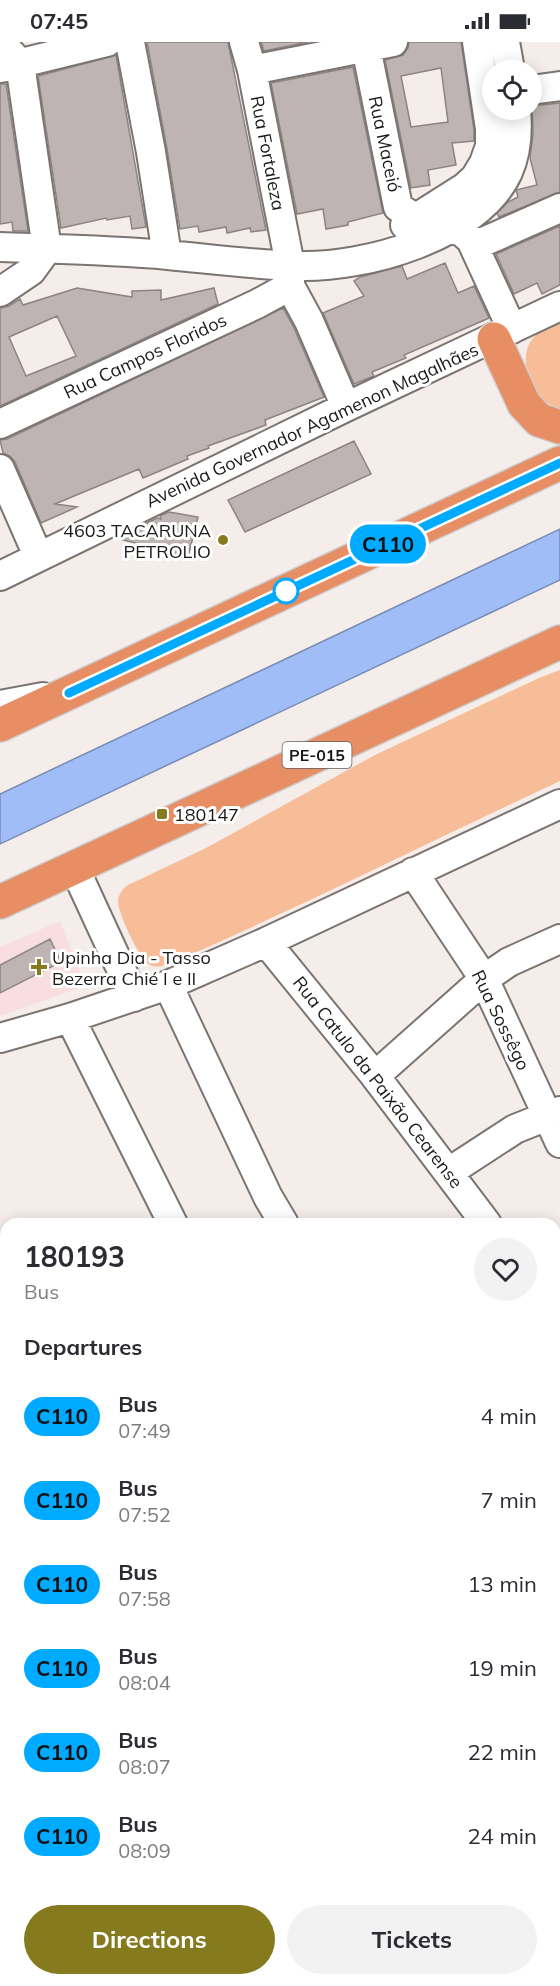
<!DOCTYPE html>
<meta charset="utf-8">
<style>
body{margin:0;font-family:Mulish,sans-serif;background:#f2f2f3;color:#2b2b33;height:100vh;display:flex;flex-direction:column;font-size:22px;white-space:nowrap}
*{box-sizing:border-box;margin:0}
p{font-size:20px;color:#7c7c81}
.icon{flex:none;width:33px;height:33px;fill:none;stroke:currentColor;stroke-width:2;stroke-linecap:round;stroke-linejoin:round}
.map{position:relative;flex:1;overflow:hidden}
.side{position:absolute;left:0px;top:1176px;width:561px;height:768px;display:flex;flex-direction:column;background:#fff;border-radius:18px 18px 0 0;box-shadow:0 3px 15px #0003}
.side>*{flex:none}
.badge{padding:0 12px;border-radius:20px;font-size:21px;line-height:39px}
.buttons{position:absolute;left:482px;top:18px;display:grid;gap:12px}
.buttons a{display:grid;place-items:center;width:60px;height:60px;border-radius:50%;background:#fff;box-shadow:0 3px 15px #0003;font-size:30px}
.map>.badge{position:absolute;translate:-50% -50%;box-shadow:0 0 0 3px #fff}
h2{padding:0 24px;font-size:22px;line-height:54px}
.round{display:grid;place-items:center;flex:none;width:63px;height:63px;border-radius:32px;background:#f2f2f3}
.summary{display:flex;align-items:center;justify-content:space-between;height:102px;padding:0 24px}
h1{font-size:28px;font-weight:700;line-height:45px}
.action{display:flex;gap:12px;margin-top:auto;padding:12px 24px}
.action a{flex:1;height:69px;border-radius:36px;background:#867a1f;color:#fff;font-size:24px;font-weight:700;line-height:69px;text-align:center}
.action a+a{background:#f2f2f3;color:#2b2b33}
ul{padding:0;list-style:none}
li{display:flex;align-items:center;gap:18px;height:84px;padding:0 24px}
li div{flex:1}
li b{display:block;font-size:22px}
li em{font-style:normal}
li .badge{min-width:66px;font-weight:700;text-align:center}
.status{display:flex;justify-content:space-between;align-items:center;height:42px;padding:0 30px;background:#fff;direction:ltr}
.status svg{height:16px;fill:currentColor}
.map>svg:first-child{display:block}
.medical{fill:#f9dee0}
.green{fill:#f6bd98}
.water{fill:#a0bdf7;stroke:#788cb4;stroke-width:1.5}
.building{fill:#bdb4b3;stroke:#8c8483;stroke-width:1.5;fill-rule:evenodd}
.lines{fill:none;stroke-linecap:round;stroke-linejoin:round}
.street-casing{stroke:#7b7470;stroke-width:32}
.highway-casing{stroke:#cdcccc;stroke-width:36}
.street{stroke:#fff;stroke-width:28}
.highway{stroke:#e88e65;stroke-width:33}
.line-casing{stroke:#fff;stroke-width:14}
.line{stroke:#0af;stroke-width:9}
.poi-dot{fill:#867a1f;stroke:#fff;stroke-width:2}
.stop-dot{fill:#fff;stroke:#0af;stroke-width:3}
.labels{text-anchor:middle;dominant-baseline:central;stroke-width:6;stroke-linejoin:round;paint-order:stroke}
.shield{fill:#fff;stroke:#5f5e5d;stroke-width:1.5}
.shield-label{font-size:16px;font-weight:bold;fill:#1b1917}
.street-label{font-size:18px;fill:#1b1917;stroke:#fff}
.poi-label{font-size:18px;fill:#1b1917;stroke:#fff;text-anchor:start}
</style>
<div class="status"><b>07:45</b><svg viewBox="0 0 49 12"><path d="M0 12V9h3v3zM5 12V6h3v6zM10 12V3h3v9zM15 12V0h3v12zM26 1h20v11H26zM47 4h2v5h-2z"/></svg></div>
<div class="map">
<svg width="560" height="1944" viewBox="0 0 560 1944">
<rect width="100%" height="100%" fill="#f5ede9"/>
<path class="medical" d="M60,879L85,944L0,974V905Z"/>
<path class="green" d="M560,280V366C552,364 545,361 540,355C526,339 519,310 535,294C541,287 552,284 560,280Z
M560,628V739C429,800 301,865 169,922C163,924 157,926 150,923C139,917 118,871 118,859C119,852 122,847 128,843L206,806L375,713L539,636Z
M6,1626V1794L0,1785V1631Z"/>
<path class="water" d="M560,487V538L0,802V752Z"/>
<path class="building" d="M147,0H228L266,188L251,190L250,186L227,191L226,185L199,190L198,184L180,187L167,107Z
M261,0H308L264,9Z
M409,0H461L474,88V99L452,101L456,123L428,128L430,143L411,146L385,18L403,13L408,6ZM441,26L448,80L411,85L401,34Z
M116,13L146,185L132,187L130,174L107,178L106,176L61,186L38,34Z
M353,25L383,171L348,180V183L326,187L323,167L297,172L271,41Z
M0,42H6L28,189H13L12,180L0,182Z
M560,61V150L499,175L497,171L508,160L518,155L516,148L537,143L530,116L533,92L532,64Z
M560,184V243L542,252L537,241L514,252L496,212Z
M445,221L458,251L474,244L489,276L404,313L406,316L372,330L374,334L354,342L323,271L364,254L354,239L360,235L402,224L407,237Z
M77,246L132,255V249L161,248V258L214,246L218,262L0,364V266L9,264L20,257L23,263ZM57,274L76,314L26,334L9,295Z
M283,266L294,286L324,355L265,378L266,383L208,404L209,406L187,414L188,417L143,436L139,427L55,462L77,465L41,481L15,420L10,414L3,411L0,398L7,397Z
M354,399L371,432L245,490L228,458Z
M169,470L198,475L188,515L120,497L124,492L157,476L161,477L160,474Z
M50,897L61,920L0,951V923Z"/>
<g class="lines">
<g class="street-casing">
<path id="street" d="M130,0L151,110L167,213
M244,0L252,28L290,223V244L309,279L346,365
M505,0L510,28
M366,5L398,165L415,176L462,190L471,198L512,287
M1,26L107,0
M252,28L393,0
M531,48L560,44
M405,183L465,145L475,136L484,121L490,104V87L477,0
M474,204L560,166
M0,205C56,207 112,208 168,213C211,217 255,223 298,224C365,226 478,195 508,130C517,110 518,89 516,68
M0,250L31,229L47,207L20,22L1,0
M0,382L257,262L290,244
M0,427L38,514
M0,534L346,365L560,264
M0,663L43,655
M75,827L134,955
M413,830L484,937L560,1101
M266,900L375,1034L487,1182
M168,943L268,1155L284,1182
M70,976L173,1182
M0,996L70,976L168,943L266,900L560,762
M375,1034L484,937L509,920L560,897
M449,1130L515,1087L560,1069
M555,1280L560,1287
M0,1330L6,1337
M555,1477H560
M555,1625L560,1621
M555,1740L560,1739
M291,1938L292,1944
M522,1938L524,1944"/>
</g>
<g class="highway-casing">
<path id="highway" d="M494,297L524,362L539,378L560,385
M0,683L560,421
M0,860L560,600"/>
</g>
<use href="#street" class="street"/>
<use href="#highway" class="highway"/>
</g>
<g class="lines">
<g class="line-casing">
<path id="line" d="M69,651L560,421"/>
</g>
<use href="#line" class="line"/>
</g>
<g class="poi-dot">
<circle cx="223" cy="498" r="6"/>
<rect x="156" y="766" width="12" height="12" rx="3"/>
<path d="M36 916h6v6h6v6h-6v6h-6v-6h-6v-6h6z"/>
</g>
<circle class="stop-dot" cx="286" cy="549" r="12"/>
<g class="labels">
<rect class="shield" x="282.5" y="700" width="69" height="26" rx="4.5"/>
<g class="shield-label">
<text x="317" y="713">PE-015</text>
</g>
<g class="street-label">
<text transform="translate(385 102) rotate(78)">Rua Maceió</text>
<text transform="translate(268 111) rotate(79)">Rua Fortaleza</text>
<text transform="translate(145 314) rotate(-25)">Rua Campos Floridos</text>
<text transform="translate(312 383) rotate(-25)">Avenida Governador Agamenon Magalhães</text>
<text transform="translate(501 978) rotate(64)">Rua Sossêgo</text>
<text transform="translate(378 1040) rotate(52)">Rua Catulo da Paixão Cearense</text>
</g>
<g class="poi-label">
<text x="211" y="488" text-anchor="end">4603 TACARUNA<tspan x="211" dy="21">PETROLIO</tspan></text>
<text x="174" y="772">180147</text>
<text x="52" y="915">Upinha Dia - Tasso<tspan x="52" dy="21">Bezerra Chié I e II</tspan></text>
</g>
</g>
</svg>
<div class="buttons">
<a><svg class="icon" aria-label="locate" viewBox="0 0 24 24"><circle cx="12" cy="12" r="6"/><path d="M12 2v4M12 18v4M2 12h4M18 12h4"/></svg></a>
</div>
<b class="badge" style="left:388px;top:502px;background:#0af;color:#111">C110</b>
<section class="side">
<div class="summary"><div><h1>180193</h1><p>Bus</p></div><a class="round"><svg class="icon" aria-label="heart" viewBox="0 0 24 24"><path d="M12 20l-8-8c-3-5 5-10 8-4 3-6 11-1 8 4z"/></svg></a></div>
<h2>Departures</h2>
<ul>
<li><span class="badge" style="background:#0af;color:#111">C110</span><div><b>Bus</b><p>07:49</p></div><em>4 min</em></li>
<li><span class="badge" style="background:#0af;color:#111">C110</span><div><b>Bus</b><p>07:52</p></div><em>7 min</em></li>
<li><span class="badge" style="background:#0af;color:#111">C110</span><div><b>Bus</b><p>07:58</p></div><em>13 min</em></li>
<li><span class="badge" style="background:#0af;color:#111">C110</span><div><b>Bus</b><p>08:04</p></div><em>19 min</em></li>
<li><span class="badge" style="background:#0af;color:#111">C110</span><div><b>Bus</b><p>08:07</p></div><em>22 min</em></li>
<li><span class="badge" style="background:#0af;color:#111">C110</span><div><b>Bus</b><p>08:09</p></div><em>24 min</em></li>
</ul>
<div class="action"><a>Directions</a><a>Tickets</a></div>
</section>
</div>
